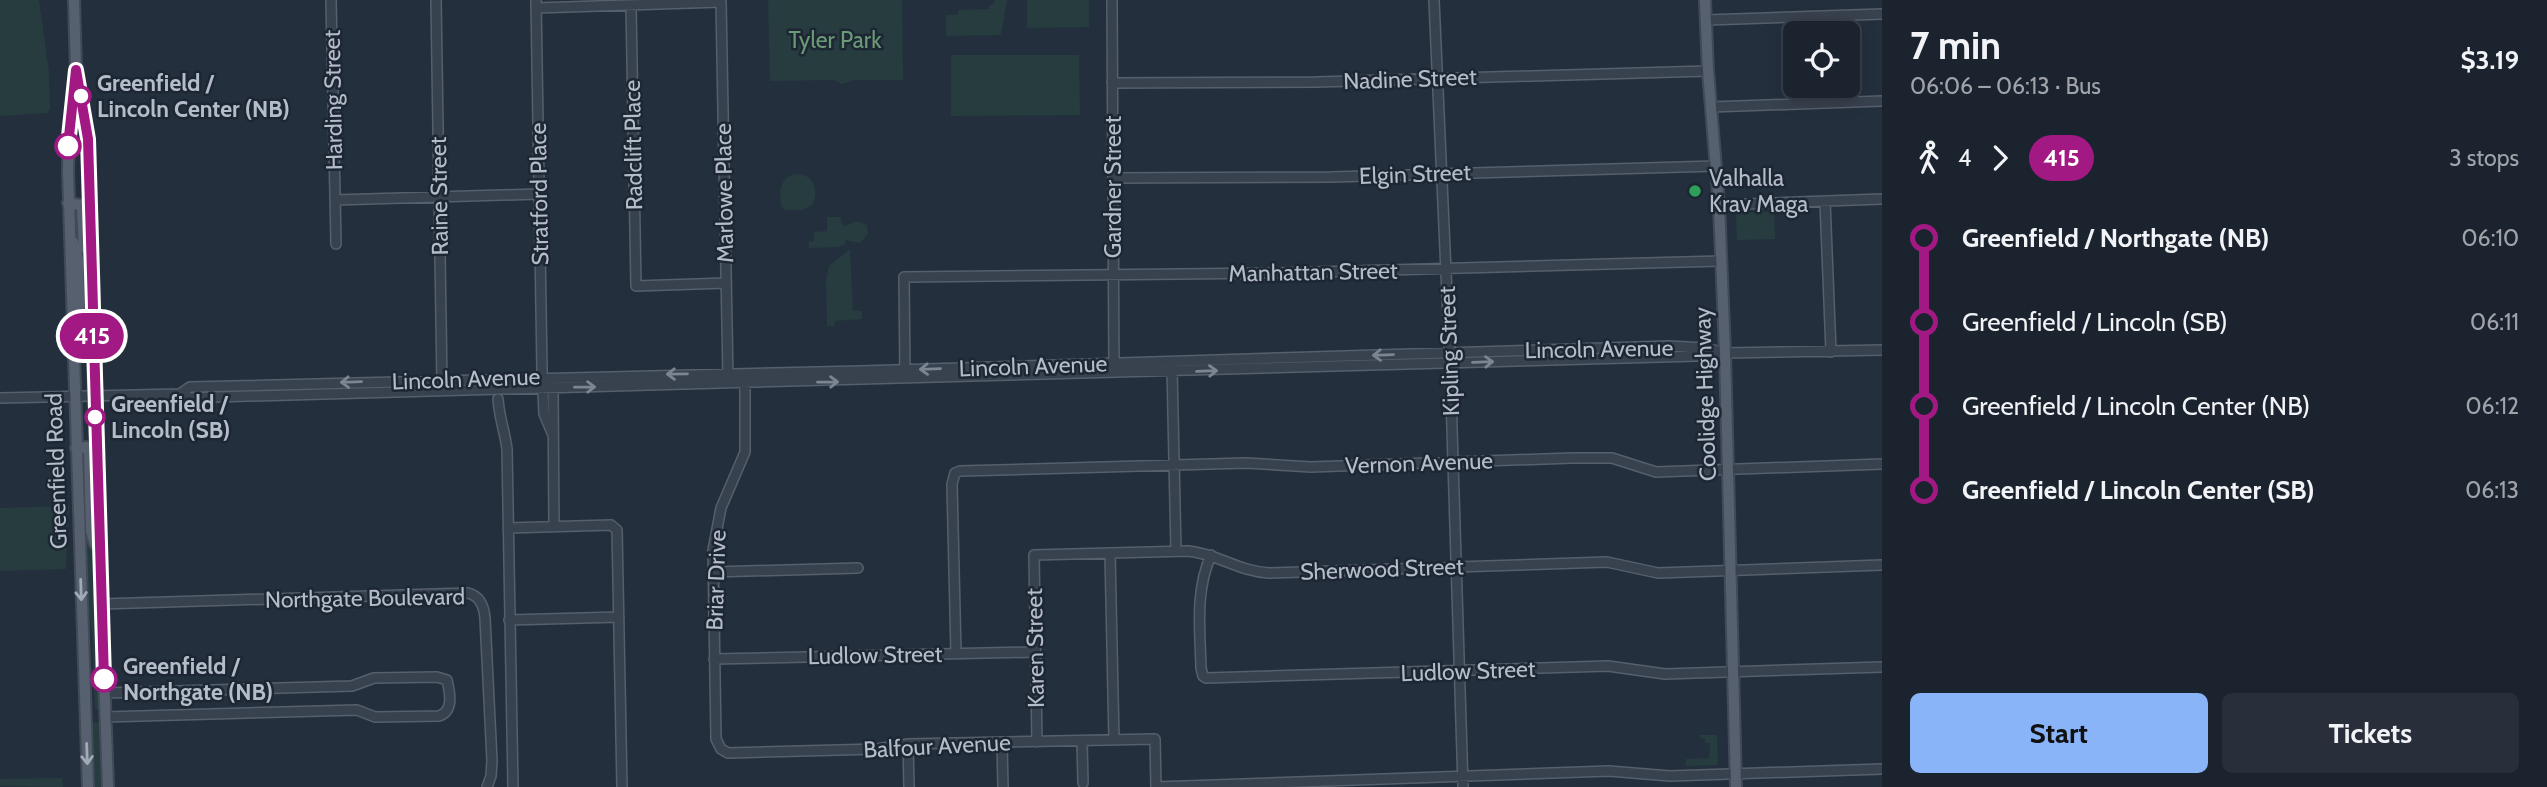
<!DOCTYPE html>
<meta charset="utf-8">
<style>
body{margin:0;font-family:Cabin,sans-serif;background:#282f3a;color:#f1f3f6;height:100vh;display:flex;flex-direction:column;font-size:26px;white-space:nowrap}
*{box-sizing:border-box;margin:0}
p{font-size:23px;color:#a0a4aa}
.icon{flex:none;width:38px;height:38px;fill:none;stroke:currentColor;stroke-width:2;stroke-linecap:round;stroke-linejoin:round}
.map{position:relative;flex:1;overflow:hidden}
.sheet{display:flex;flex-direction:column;background:#1b232e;width:665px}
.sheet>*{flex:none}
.badge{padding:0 14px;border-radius:23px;font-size:24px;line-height:46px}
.fabs{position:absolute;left:1783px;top:21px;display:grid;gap:14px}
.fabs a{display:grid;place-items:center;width:77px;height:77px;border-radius:10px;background:#1b232e;box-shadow:0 4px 18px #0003,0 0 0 2px #39404a;font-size:35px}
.map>.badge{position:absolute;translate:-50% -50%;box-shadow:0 0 0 4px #fff}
.legs{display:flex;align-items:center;gap:10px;height:77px;padding:0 28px;font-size:23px}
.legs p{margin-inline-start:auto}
.overview{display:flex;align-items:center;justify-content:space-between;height:119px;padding:0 28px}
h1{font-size:38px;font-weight:800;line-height:52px}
.cta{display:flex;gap:14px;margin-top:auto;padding:14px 28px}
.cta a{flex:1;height:80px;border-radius:10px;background:#8ab4f8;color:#111;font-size:28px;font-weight:800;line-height:80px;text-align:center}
.cta a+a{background:#282f3a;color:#f1f3f6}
ul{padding:0 28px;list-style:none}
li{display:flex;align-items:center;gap:24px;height:84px;font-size:26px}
li i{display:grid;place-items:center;width:10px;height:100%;margin:0 9px;background:currentColor}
li i::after{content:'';width:18px;height:18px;margin:-9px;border:5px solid;border-radius:50%;background:#1b232e}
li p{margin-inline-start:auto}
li:first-child i{background:linear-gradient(#0000 50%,currentColor 0)}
li:last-child i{background:linear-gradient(currentColor 50%,#0000 0)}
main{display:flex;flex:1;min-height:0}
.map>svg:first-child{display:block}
.green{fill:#263c3f}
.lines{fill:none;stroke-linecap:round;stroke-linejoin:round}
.minor-casing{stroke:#565f6c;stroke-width:12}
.major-casing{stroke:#414a57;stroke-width:14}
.minor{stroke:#38414e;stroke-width:9}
.major{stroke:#56606e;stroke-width:10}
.oneway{stroke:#7c8592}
.oneway2{stroke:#a1aab7}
.line-1-casing{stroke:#fff;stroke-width:16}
.line-1{stroke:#a31984;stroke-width:10}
.stop-1-dot{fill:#fff;stroke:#a31984;stroke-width:3.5}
.leisure-dot{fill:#2e9e5b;stroke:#1d2633;stroke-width:2.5}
.labels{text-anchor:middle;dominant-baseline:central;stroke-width:5;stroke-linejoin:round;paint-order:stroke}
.park-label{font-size:23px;fill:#6b9a76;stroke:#1d2633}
.street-label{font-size:23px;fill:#b4bcc9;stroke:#1d2633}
.stop-label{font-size:23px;font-weight:bold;fill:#b4bcc9;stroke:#1d2633;text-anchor:start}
.poi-label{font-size:23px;fill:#b4bcc9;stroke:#1d2633;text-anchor:start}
</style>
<main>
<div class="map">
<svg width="1882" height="787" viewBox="0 0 1882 787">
<rect width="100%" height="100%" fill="#242f3e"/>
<path class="green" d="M0,0H39L49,72L50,109L47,113L0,116Z
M768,0H902L903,80H854L842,84L834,80L770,81Z
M995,0H1007L1001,35L946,36V15H958V10L989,9V5H993Z
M1027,0H1089V27L1027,28Z
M951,55H1079L1080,115L951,116Z
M794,174C813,173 819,188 813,204L803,210H785L781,206C780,191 778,180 794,174Z
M1774,212L1775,239L1737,240L1736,213Z
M827,217H841L842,224L845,226L856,221L867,225L868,234L860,243L845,240V244L838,247L809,248V242L814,241V232L827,231Z
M850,249L853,310L862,311V319L835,321L834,326H827L826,280L829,266Z
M87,453L90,530L95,563L99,709H95L92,634L88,601L83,454Z
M69,506L66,569L0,571V508Z
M92,722L100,723L102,787H94Z
M1699,735H1717L1718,765L1686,766V759L1709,758L1710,743H1705V739L1700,738Z
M62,778L63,787L0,786V779Z"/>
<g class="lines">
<g class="minor-casing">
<path id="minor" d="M331,0L336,244
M436,0L442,383
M536,0L542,370L544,414L553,435
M1112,0L1114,369
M1434,0L1450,363L1463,787
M631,5L636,286L726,283
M536,8L721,2L728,378
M1706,20L1882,14
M1112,83L1317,82L1708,71
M1711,107L1882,101
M1113,178L1331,177L1716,166
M335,200L539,194
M1825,201L1831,352
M1719,205L1882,199
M1172,368L1176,551
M905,375L904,277L1279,273L1721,261
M745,381V452L721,508L713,550L716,739L721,749L728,753L877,749L908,744L1155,739L1156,787
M551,386L553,388L554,527
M180,394L190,387L861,371L1669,346L1705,348L1722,352
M0,398L180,394L190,398L215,397L1697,356L1725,353L1882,350
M498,399C499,417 505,432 507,449L513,787
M508,528L611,525L617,530L622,787
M1110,553L1114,740
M1211,555C1195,591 1200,629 1201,668L1203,676L1206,678L1608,666L1665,674L1882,667
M712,572L858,568
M101,604L468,593C480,596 484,606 485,618L492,761L491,776L487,787
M509,620L619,617
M956,653L952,484L955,473L960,471L1246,463L1311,467L1572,458H1612L1656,472L1882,464
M714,659L1035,652
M104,693L352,686L374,678L437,677L447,680C450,693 454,711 439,716L375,717L357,710L105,717
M1082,741L1083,783
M1002,742L1003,787
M1037,742L1034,555L1188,551C1219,554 1237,571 1269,573L1607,562L1658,573L1882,565
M908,744L909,787
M1156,787L1609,771L1670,776L1882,769"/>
</g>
<g class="major-casing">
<path id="major" d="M74,0L76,70L88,139L92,337L108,787
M1705,0L1708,71L1719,205L1725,353L1736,787
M75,83L69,131L68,171L88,787
M68,203L80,205L82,208L84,248
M73,242L78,259L80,333L83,339L92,337
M76,448L86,447L89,452L91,531L95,544"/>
</g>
<use href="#minor" class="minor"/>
<use href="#major" class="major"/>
</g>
<defs><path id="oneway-shaft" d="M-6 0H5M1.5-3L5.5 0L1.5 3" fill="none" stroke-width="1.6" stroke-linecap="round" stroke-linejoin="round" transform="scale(1.75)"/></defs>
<g class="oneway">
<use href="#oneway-shaft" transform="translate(1383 355) rotate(178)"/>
<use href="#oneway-shaft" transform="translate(1483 362) rotate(-2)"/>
<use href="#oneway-shaft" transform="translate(930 369) rotate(178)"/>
<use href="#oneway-shaft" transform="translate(1207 371) rotate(-2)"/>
<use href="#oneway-shaft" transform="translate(677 374) rotate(179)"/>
<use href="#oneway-shaft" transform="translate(351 382) rotate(178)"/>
<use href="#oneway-shaft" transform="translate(828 382) rotate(-1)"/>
<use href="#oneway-shaft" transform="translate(585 387) rotate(-1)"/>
</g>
<g class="oneway2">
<use href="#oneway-shaft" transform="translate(81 590) rotate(88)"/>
<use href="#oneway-shaft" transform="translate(87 754) rotate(88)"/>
</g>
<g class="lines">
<g class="line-1-casing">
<path id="line-1" d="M68,146L76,70L88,139L104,679"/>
</g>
<use href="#line-1" class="line-1"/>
</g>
<g class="stop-1-dot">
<circle cx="81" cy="96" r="9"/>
<circle cx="68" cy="146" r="12"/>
<circle cx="95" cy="417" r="9"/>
<circle cx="104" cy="679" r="12"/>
</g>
<circle class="leisure-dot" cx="1695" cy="191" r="7"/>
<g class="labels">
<g class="park-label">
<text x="835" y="40">Tyler Park</text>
</g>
<g class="street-label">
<text transform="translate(1410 79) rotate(-2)">Nadine Street</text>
<text transform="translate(333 100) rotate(-91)">Harding Street</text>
<text transform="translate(633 145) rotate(-91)">Radclift Place</text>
<text transform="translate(1415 174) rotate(-2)">Elgin Street</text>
<text transform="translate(1113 187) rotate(-90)">Gardner Street</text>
<text transform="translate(724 193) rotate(-91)">Marlowe Place</text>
<text transform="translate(539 194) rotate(-91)">Stratford Place</text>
<text transform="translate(439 196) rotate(-91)">Raine Street</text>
<text transform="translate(1313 272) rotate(-1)">Manhattan Street</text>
<text transform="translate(1599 349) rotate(-1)">Lincoln Avenue</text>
<text transform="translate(1449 351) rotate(-92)">Kipling Street</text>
<text transform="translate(1033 366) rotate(-2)">Lincoln Avenue</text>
<text transform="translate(466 379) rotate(-2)">Lincoln Avenue</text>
<text transform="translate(1705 394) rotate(-92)">Coolidge Highway</text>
<text transform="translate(1419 463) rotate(-2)">Vernon Avenue</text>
<text transform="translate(56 471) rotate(-92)">Greenfield Road</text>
<text transform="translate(1382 569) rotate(-2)">Sherwood Street</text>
<text transform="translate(716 580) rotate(-88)">Briar Drive</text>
<text transform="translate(365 598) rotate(-1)">Northgate Boulevard</text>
<text transform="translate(1035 648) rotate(-91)">Karen Street</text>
<text transform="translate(875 655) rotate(-1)">Ludlow Street</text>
<text transform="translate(1468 671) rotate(-2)">Ludlow Street</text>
<text transform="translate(937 746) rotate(-3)">Balfour Avenue</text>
</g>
<g class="stop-label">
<text x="97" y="83">Greenfield /<tspan x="97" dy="26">Lincoln Center (NB)</tspan></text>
<text x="111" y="404">Greenfield /<tspan x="111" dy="26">Lincoln (SB)</tspan></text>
<text x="123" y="666">Greenfield /<tspan x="123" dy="26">Northgate (NB)</tspan></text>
</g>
<g class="poi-label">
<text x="1709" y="178">Valhalla<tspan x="1709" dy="26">Krav Maga</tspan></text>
</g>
</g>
</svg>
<div class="fabs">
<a><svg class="icon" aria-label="locate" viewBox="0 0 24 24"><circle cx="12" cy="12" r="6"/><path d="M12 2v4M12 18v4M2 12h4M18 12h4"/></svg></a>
</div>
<b class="badge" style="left:92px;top:336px;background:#a31984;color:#fff">415</b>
</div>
<section class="sheet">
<div class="overview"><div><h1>7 min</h1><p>06:06 – 06:13 · Bus</p></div><b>$3.19</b></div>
<div class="legs"><svg class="icon" aria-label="walk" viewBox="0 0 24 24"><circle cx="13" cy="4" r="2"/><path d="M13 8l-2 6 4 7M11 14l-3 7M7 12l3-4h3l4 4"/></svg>4<svg class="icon" aria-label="forward" viewBox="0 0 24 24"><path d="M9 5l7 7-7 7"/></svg><b class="badge" style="background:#a31984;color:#fff">415</b><p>3 stops</p></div>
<ul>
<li><i style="color:#a31984"></i><b>Greenfield / Northgate (NB)</b><p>06:10</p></li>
<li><i style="color:#a31984"></i><span>Greenfield / Lincoln (SB)</span><p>06:11</p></li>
<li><i style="color:#a31984"></i><span>Greenfield / Lincoln Center (NB)</span><p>06:12</p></li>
<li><i style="color:#a31984"></i><b>Greenfield / Lincoln Center (SB)</b><p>06:13</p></li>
</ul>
<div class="cta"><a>Start</a><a>Tickets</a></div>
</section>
</main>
